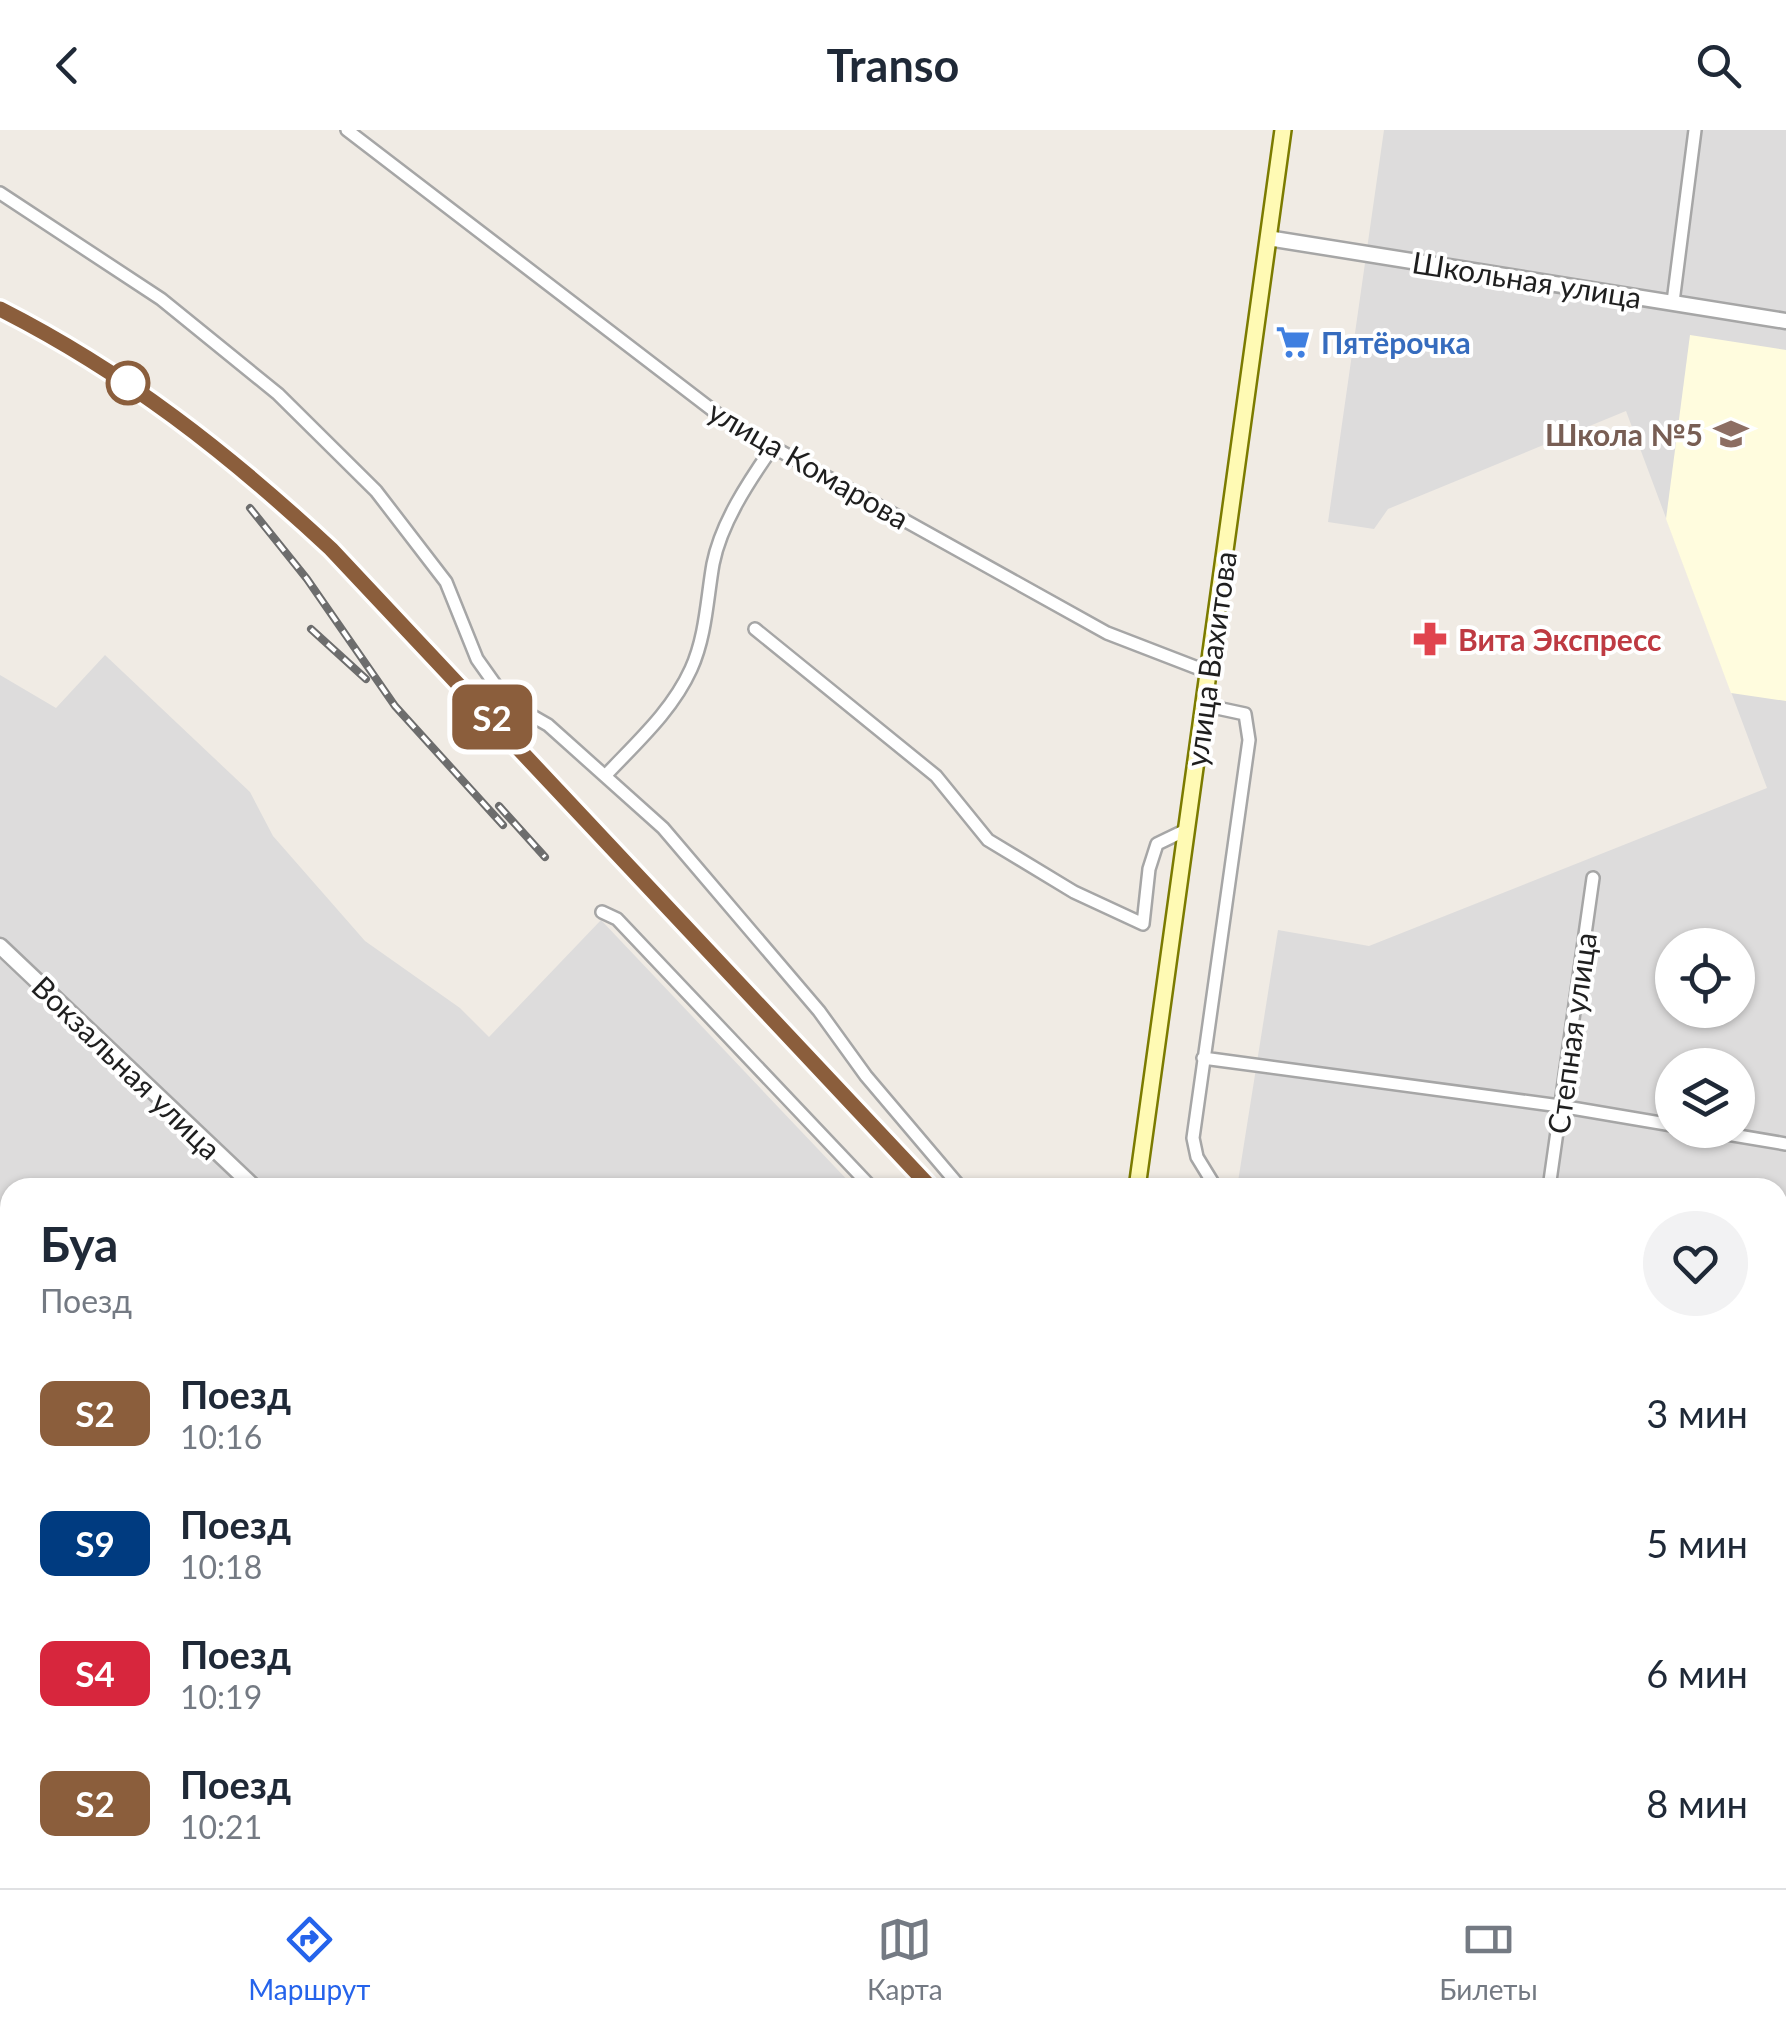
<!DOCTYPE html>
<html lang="ru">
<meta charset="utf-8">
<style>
body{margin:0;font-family:Lato,sans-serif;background:#f2f2f3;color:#1f2937;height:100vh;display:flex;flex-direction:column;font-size:38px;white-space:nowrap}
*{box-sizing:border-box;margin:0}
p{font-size:32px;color:#747a83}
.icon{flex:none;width:55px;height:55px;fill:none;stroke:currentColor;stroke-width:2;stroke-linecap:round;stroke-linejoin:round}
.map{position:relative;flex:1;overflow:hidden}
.sheet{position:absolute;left:0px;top:1048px;width:1788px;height:712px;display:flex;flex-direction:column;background:#fff;border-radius:30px 30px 0 0;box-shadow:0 2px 8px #0004}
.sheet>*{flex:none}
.badge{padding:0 20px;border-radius:15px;font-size:35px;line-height:65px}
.fabs{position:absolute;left:1655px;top:798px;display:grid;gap:20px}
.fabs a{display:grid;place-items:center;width:100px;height:100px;border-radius:50%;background:#fff;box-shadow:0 2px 8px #0004;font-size:50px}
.map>.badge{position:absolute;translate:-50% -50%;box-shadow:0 0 0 5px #fff}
.round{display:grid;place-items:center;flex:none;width:105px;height:105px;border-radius:52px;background:#f2f2f3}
.headline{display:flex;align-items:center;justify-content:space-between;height:170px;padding:0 40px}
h1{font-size:48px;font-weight:700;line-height:75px}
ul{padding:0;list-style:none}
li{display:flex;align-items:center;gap:30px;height:130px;padding:0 40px}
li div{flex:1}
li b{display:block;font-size:38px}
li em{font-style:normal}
li .badge{min-width:110px;font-weight:700;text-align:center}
header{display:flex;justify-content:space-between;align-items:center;height:130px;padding:0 40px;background:#fff;font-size:45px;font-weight:700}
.tab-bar{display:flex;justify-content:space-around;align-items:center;height:140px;border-top:2px solid #e0e1e3;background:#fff;font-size:28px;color:#747a83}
.tab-bar a{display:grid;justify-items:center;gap:5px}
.tab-bar .on{color:#2563eb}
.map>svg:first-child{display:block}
.residential{fill:#dddcdc;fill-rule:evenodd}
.education{fill:#fffcde}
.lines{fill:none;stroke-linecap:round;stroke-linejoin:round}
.minor-casing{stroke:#a6a6a6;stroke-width:16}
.tertiary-casing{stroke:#a6a6a6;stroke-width:19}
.secondary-casing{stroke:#7b7b00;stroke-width:20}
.minor{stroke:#fff;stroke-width:11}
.tertiary{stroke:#fff;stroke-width:14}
.secondary{stroke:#fffab4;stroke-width:15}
.rail-casing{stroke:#6d6d6d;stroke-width:8}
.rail{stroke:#fff;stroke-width:4;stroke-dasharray:11;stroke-linecap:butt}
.line-casing{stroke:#fff;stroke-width:22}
.line{stroke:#8b5e3c;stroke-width:15}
.stop-dot{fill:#fff;stroke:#8b5e3c;stroke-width:5}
.labels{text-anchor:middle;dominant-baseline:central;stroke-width:8;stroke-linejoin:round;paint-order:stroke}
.street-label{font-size:30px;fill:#1f1f1f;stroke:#fff}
.shop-label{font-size:30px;font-weight:bold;fill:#366cbe;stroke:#fff;text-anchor:start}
.education-label{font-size:30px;font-weight:bold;fill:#785e54;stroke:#fff;text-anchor:end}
.health-label{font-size:30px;font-weight:bold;fill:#be3a42;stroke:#fff;text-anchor:start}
</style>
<header><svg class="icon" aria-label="back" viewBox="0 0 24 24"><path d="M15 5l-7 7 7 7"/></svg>Transo<svg class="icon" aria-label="search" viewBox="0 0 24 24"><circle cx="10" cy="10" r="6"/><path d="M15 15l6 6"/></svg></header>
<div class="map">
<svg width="1786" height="1758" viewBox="0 0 1786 1758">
<rect width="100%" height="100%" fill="#f0ebe4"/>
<path class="residential" d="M1384,0H1786V1725L1778,1723V1058H1237L1278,800L1369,816L1767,658L1626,281L1388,379L1374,399L1328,392ZM1672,815H1738V880H1672ZM1672,935H1738V1000H1672Z
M105,525L250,662L273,706L365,811L460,878L489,907L601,790L854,1057L10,1058V1750H1085V1758H0V545L56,578Z
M1110,1750H1295L1294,1758H1110Z
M1545,1750H1680L1701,1758H1560Z"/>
<path class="education" d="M1690,205L1786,220V571L1731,563L1666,389Z"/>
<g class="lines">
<g class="minor-casing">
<path id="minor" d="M347,0L728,292L1107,503L1208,542
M0,63L161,169L278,264L376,361L446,452L477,529L499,560L513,575L548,595L663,698L819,881L866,946L961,1058
M1673,172L1695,0
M755,499L936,646L988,710L1074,762L1143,794L1149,739L1157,714L1186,700
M1203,575L1245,584L1249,610L1193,1008L1197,1027L1216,1058
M605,646C637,612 672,581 691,539C706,506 707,468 713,434C721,393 749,351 772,318
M602,782L617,789L872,1058
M1203,928L1560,976L1672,995
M1703,1000L1786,1014
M1549,1058L1593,748
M0,1201L10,1200
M0,1375L10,1373
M1778,1499L1786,1502
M0,1556L10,1554
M0,1722L10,1721
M332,1750L333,1758
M1713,1750L1735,1758
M601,1758L602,1750
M787,1758V1750
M1302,1758L1303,1750"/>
</g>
<g class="tertiary-casing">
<path id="tertiary" d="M1268,108L1786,191
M0,816L255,1058
M982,1750L991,1758"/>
</g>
<g class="secondary-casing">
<path id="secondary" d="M1137,1058L1283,0
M1105,1758V1750"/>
</g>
<use href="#minor" class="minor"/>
<use href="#tertiary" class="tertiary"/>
<use href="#secondary" class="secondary"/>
<g class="rail-casing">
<path id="rail" d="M0,179C233,296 385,473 559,660C683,793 808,924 931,1058
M250,378L307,449L395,576L503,695
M311,499L366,549
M499,676L545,727
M1778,1746L1786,1749
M1734,1750L1757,1758"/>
</g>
<use href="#rail" class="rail"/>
</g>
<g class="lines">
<g class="line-casing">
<path id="line" d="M0,179C126,243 228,323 331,419L931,1058"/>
</g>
<use href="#line" class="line"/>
</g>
<defs>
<g id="supermarket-bare" transform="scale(2.7)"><path d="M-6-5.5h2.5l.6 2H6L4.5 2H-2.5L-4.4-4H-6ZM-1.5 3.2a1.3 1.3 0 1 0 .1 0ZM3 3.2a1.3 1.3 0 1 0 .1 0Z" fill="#3f7fe0" stroke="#fff" stroke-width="2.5" paint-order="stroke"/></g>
<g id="school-bare" transform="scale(2.7)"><path d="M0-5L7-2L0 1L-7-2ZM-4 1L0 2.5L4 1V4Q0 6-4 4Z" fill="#8d6e63" stroke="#fff" stroke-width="2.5" paint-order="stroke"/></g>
<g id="pharmacy-bare" transform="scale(2.7)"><path d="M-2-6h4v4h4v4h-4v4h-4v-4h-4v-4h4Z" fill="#e0444e" stroke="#fff" stroke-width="2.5" paint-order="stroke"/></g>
</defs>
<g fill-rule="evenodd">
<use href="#supermarket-bare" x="1293" y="212"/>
<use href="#school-bare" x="1731" y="304"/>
<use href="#pharmacy-bare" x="1430" y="509"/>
</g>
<circle class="stop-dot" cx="128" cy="253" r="20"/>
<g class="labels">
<g class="street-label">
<text transform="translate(1527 149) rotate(9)">Школьная улица</text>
<text transform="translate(809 334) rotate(30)">улица Комарова</text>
<text transform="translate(1210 529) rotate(-82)">улица Вахитова</text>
<text transform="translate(1571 903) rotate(-82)">Степная улица</text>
<text transform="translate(127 937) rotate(44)">Вокзальная улица</text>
</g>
<g class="shop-label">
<text x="1321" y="212">Пятёрочка</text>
</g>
<g class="education-label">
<text x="1703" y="304">Школа №5</text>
</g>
<g class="health-label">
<text x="1458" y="509">Вита Экспресс</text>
</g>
</g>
</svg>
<div class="fabs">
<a><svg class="icon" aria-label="locate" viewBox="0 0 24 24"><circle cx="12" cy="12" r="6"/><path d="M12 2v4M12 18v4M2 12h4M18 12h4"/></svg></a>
<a><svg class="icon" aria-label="layers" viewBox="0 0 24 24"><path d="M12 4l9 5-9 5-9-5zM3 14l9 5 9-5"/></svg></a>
</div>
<b class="badge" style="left:492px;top:587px;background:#8b5e3c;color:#fff">S2</b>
<section class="sheet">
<div class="headline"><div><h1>Буа</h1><p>Поезд</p></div><a class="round"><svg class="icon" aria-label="heart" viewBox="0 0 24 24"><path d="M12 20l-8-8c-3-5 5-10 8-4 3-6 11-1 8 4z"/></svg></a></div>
<ul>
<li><span class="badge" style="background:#8b5e3c;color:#fff">S2</span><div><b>Поезд</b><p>10:16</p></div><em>3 мин</em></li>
<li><span class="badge" style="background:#003b80;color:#fff">S9</span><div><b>Поезд</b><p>10:18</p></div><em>5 мин</em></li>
<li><span class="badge" style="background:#d7263d;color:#fff">S4</span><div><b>Поезд</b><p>10:19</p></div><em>6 мин</em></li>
<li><span class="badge" style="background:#8b5e3c;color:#fff">S2</span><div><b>Поезд</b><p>10:21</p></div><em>8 мин</em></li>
</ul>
</section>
</div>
<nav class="tab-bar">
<a class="on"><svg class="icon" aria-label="directions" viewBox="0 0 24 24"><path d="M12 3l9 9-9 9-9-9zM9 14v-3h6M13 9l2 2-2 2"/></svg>Маршрут</a>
<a><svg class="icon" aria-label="map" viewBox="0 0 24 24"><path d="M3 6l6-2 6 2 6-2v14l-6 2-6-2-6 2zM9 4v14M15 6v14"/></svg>Карта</a>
<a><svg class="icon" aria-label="tickets" viewBox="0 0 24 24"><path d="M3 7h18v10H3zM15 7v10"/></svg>Билеты</a>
</nav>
